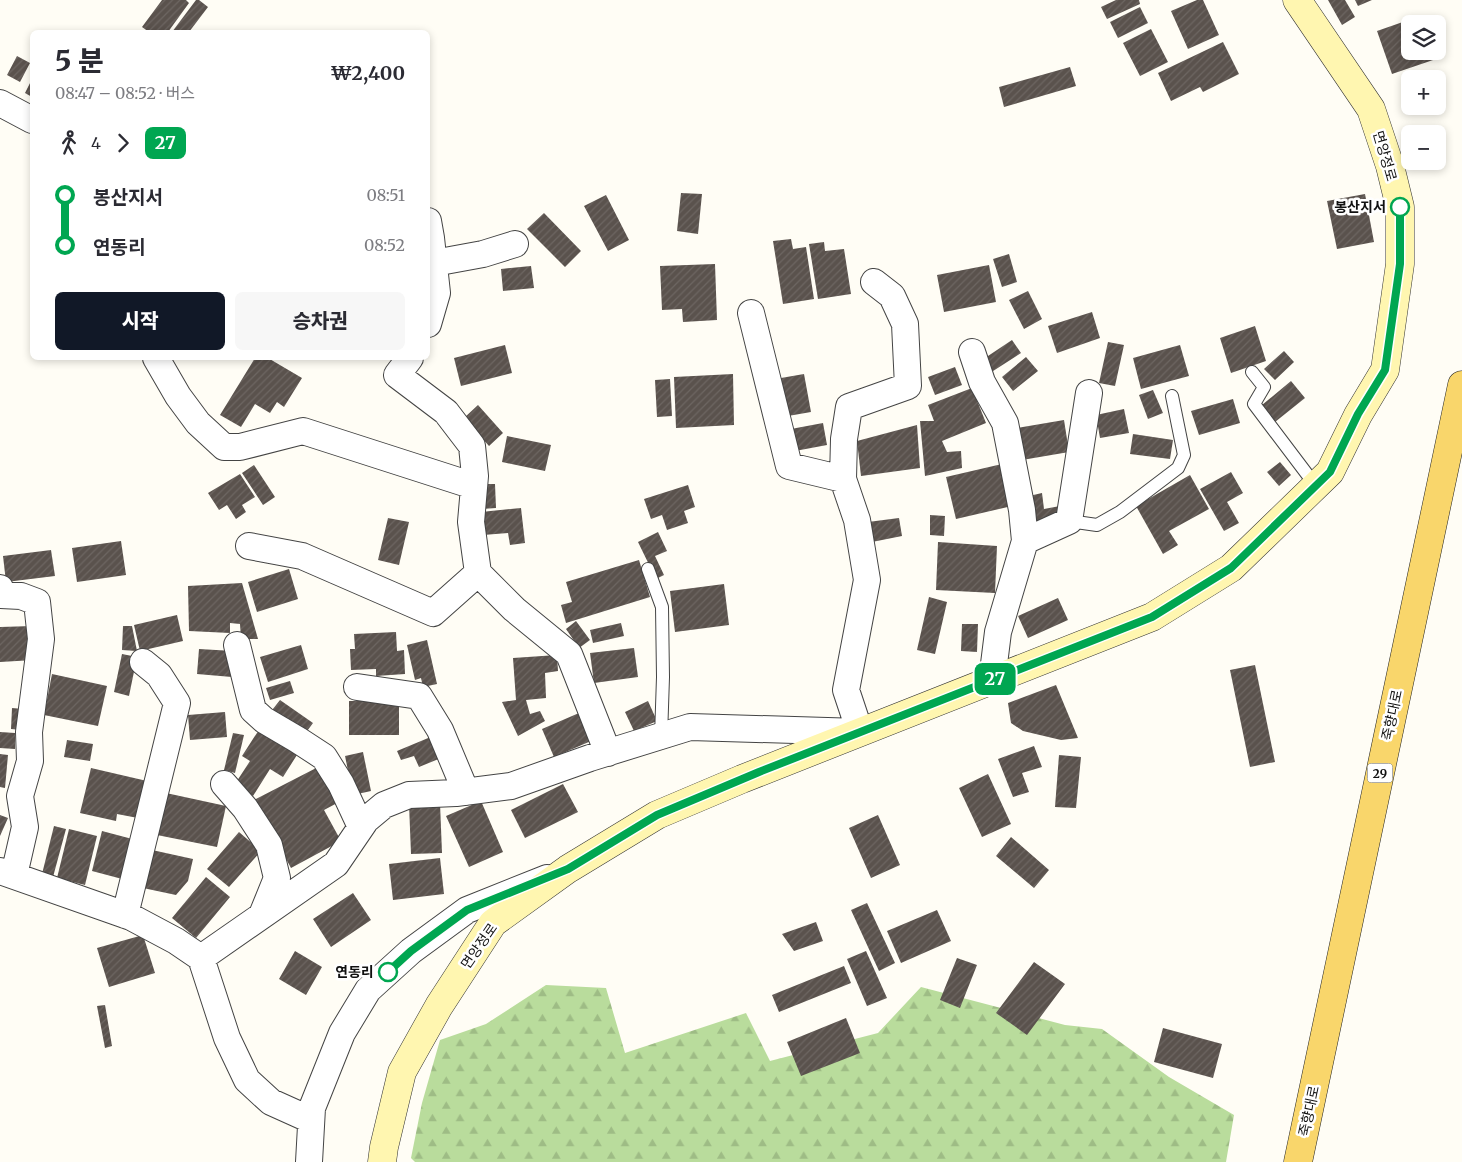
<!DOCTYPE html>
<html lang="ko">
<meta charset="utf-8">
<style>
body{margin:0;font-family:Merriweather,"Noto Sans KR",serif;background:#f7f7f7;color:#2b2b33;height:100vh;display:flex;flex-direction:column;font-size:19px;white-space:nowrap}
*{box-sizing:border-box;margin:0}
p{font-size:16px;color:#7c7c81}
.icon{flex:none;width:28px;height:28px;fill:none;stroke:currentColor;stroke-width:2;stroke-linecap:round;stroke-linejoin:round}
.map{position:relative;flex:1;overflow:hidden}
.side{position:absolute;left:30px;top:30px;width:400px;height:330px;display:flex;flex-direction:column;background:#fff;border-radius:8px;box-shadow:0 2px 8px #0003}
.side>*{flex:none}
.badge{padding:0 10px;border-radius:8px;font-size:18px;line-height:32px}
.tools{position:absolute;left:1401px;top:15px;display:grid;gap:10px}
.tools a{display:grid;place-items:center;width:45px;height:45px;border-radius:8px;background:#fff;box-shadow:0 2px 8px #0003;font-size:25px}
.map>.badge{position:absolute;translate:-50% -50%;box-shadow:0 0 0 2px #fff}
.legs{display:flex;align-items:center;gap:8px;height:55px;padding:0 25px;font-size:16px}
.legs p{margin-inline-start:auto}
.head{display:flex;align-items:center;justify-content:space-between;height:85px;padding:0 25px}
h1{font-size:28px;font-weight:800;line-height:38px}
.primary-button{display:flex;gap:10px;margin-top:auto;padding:10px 25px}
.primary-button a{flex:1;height:58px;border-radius:8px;background:#111827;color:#fff;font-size:20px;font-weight:800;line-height:58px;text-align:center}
.primary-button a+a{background:#f7f7f7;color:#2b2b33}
ul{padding:0 25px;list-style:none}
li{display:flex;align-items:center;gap:18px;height:50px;font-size:19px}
li i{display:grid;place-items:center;width:8px;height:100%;margin:0 6px;background:currentColor}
li i::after{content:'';width:12px;height:12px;margin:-6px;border:4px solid;border-radius:50%;background:#fff}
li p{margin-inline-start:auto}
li:first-child i{background:linear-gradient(#0000 50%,currentColor 0)}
li:last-child i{background:linear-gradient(currentColor 50%,#0000 0)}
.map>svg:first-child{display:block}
.forest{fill:url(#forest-firs)}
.building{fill:url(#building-hatch)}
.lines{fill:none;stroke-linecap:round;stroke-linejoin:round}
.lane-casing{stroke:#444;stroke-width:14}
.street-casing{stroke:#444;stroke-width:28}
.secondary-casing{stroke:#333;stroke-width:29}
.primary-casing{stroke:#222;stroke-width:29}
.lane{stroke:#fff;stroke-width:12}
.street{stroke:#fff;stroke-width:26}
.secondary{stroke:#fff6b0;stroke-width:28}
.primary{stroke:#f9d66b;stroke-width:28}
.line-1-casing{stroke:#fff;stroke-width:11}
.line-1{stroke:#00a651;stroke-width:8}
.stop-1-dot{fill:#fff;stroke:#00a651;stroke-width:2.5}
.labels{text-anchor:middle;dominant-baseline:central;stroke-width:5;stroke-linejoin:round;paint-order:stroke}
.shield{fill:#fff;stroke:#585858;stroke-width:1}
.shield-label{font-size:12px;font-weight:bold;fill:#111}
.street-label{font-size:14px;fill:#111;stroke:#fff}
.stop-label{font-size:14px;font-weight:bold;fill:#111;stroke:#fff;text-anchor:end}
</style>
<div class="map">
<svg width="1462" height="1162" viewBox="0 0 1462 1162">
<defs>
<pattern id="forest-firs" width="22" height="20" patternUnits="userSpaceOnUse" patternTransform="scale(1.25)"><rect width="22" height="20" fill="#b9dc9c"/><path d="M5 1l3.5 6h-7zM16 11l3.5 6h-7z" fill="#9ebc85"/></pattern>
<pattern id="building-hatch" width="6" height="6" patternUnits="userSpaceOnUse" patternTransform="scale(1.25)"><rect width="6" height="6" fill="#5a524d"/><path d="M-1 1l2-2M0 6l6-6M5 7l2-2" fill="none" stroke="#6d6662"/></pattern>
</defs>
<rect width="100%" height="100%" fill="#fffdf5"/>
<path class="forest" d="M546,985L606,988L625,1053L746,1013L770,1061L878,1033L921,987L1065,1025L1102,1029L1169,1077L1234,1115L1226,1162H415L411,1158L422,1103L440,1040L486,1024Z"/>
<path class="building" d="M162,0H186L189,3L168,32H149L142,27Z
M196,0H199L208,7L189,32H172Z
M1116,0H1139L1140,4L1107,19L1101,7Z
M1197,0H1203L1219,35L1188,49L1171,11Z
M1328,0H1345L1355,17L1342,25Z
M1355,0H1372L1358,6Z
M1140,7L1148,23L1118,38L1110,22Z
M1420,16L1423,24H1410V51H1433L1436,59L1392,74L1377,31Z
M1151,29L1168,62L1140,76L1123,43Z
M1223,42L1239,74L1203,92L1200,87L1171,101L1158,73Z
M17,56L30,63L20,82L7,75Z
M1070,67L1076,86L1004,107L999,87Z
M32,79V97L25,93Z
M681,193L702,194L698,234L677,231Z
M1365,194L1374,242L1337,249L1327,201Z
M606,195L629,240L608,251L584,206Z
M544,213L581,251L565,267L527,229Z
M791,239L793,249L806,247L814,299L783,304L773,241Z
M824,242L825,251L844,249L851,294L818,299L809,244Z
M1009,254L1017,282L1002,287L993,259Z
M715,264L717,320L683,322L682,309L662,310L660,266Z
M989,265L996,302L944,312L937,275Z
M531,266L534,288L503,291L501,269Z
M1028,291L1042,319L1024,329L1009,300Z
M1092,312L1100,338L1057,353L1048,326Z
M1255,326L1266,361L1231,373L1220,338Z
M1012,340L1021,353L990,373L982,360Z
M1108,342L1124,345L1115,386L1099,383Z
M505,345L512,373L461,386L454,358Z
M1180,345L1189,376L1141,389L1133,358Z
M1284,351L1294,362L1275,380L1264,369Z
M1026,357L1038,371L1013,391L1002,377Z
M255,358H268L302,378L284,407L277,402L270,413L255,404L241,427L220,415Z
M955,367L962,385L935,395L928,377Z
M733,374L734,425L676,428L674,377Z
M804,374L811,412L788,416L781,378Z
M670,379L672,416L657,417L655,380Z
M1291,381L1305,398L1275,422L1262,405Z
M972,388L986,423L942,441L947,452L961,451L962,468L925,476L920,421H934L928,405Z
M1153,390L1163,413L1148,419L1139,395Z
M1233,399L1240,423L1199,435L1191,411Z
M478,405L503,433L489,446L464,418Z
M1124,409L1129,433L1100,438L1096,415Z
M1064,420L1069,452L1022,460L1017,428Z
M823,423L827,445L795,451L791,429Z
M917,425L920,468L861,476L857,441Z
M1133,434L1173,440L1170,459L1130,454Z
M507,436L551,445L545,471L502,462Z
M1280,462L1291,475L1279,486L1267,472Z
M1002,464L1012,506L956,519L946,477Z
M254,465L275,497L263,505L242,473Z
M1231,472L1243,493L1227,502L1239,523L1224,531L1200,489Z
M240,474L255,497L242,505L246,512L236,519L227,505L219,510L208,493Z
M1190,475L1209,509L1169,531L1178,545L1163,554L1136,506Z
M481,484H495L496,508L482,509Z
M688,485L695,507L684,511L688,523L667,530L662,515L651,519L644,499Z
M1042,493L1044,509L1060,506L1063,521L1034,526L1029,496Z
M521,508L525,543L510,545L508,533L483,535L481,512Z
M930,515L945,516L944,536L930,535Z
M388,518L409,522L399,565L378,560Z
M899,518L902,536L872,542L868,522Z
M658,532L667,551L655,556L664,575L656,579L638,542Z
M121,541L126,575L77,582L72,548Z
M938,542L997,546L995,593L936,590Z
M51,550L55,576L6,582L3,556Z
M639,560L650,597L566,623L561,605L572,602L566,582Z
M289,569L298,599L257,612L248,582Z
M242,583L258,639H241L240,624L230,623V633L189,631L188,586Z
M724,584L729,625L675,632L670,591Z
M929,597L947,602L935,654L917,650Z
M1058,598L1068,620L1028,638L1018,616Z
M177,615L183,641L140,651L134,625Z
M576,621L590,640L579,648L566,629Z
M621,623L624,636L593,643L590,630Z
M962,624H978L977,652L961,651Z
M33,626L34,660L0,662V627Z
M123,626H132L137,651L122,650Z
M396,632L397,651L404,650L405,674L376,676V669L351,670L350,649H355L354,634Z
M427,640L437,684L423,687L421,678L415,680L407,645Z
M301,645L308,669L268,682L260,657Z
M634,648L638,677L594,683L590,653Z
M199,649L233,651L232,677L197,674Z
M122,654L137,657L129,696L114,692Z
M557,655L558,671L545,673L546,698L526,700L530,714L540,711L545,721L518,736L502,702L516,700L513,658Z
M1255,665L1275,762L1250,767L1230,670Z
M52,674L107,686L98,726L44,715Z
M290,681L294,693L270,700L266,688Z
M1056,685L1078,738L1061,740L1023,731L1011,723L1008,703Z
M280,700L313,723L302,738L269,714Z
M349,701H399V735H349Z
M648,701L657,721L634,731L625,712Z
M12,708L23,709L22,730L11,729Z
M225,712L227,737L190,740L188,715Z
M579,713L591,741L554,757L542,729Z
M264,722L302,747L283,777L270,769L253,796L235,784L250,761L242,756Z
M0,732L15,733V749L0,748Z
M233,733L244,735L235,773L224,770Z
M433,736L441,758L419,767L414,756L401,760L397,751Z
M67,740L93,744L90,761L64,757Z
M1034,746L1042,767L1022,773L1029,792L1013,797L998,759Z
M363,752L371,791L353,795L345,756Z
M0,754L8,755L5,788L0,787Z
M1059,755L1081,757L1076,808L1055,807Z
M322,765L341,801L324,810L341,841L291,868L254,800Z
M91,768L147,781L138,818L117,814L116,821L80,813Z
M988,774L1011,824L982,837L959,788Z
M563,784L578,812L525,838L511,810Z
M166,793L226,806L217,847L157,835Z
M481,801L503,852L469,867L446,816Z
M440,803L442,853L411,854L409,804Z
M0,815L8,818L0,836Z
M878,815L900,865L871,878L849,828Z
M54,826L66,829L53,877L42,874Z
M69,829L97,836L85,885L57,878Z
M102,831L136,840L126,880L92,871Z
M239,832L261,851L229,887L207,869Z
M1011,837L1049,870L1034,888L996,856Z
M152,850L193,859L188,881L176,895L143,888Z
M440,858L444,894L393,900L389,864Z
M206,877L230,897L196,938L172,918Z
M353,893L371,920L331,947L313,919Z
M867,903L895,963L879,971L851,910Z
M937,910L951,941L901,963L887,931Z
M816,922L823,941L794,951L782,934Z
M143,935L155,973L109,987L97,948Z
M295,951L322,967L306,995L279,979Z
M866,951L887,998L867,1006L847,959Z
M957,958L977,965L960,1008L940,1000Z
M1034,962L1065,984L1027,1035L996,1013Z
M844,966L851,983L779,1012L772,995Z
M105,1005L112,1046L105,1048L97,1006Z
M846,1018L860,1053L801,1076L787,1042Z
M1163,1028L1222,1044L1213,1078L1154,1062Z"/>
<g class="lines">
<g class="lane-casing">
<path id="lane" d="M1252,372L1264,387L1254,404L1316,486
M1069,521L1097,525L1120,512L1178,468L1184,455L1172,396
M648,569L662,607L663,677L661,737"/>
</g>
<g class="street-casing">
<path id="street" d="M0,103L32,120
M428,221L431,238L437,293L428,324
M434,263L483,254L515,244
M972,352L982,382L1005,423L1022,510L1025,541L998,632L992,680
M156,358L178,396L198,423L224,447H240L303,431L474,486
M410,358L397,375L446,412L472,446L475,476L471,522L478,573L514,609L569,654L608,753
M843,479L844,439L849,407L908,386L905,324L892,296L874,282
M1025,541L1069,521L1089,393
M249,546L302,556L433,613L478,573
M0,588L1,595L21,596L37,602L41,639L29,732L30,761L20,796L25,827L14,875
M237,645L253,710L264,720L298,740L324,757L341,784L361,827
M357,687L419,696L440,730L466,792
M224,784L245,808L269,845L277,878L262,915
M0,871L131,917L176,941L201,958L227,1038L247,1080L271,1102L311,1120
M125,915L177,703L159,675L143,662
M201,958L336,864L366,820L384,805L409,795L456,793L511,786L590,758L690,727L860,732L846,690L867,580L857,520L843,479L789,466L751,313
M309,1162L312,1108L342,1033L368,990L411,951L467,910L547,878"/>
</g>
<g class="secondary-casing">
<path id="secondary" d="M382,1162L384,1147L402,1072L439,1006L493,923L568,869L657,815L742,779L1152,617L1231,568L1330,472L1358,415L1385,370L1400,264V207L1390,166L1371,109L1297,0"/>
</g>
<g class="primary-casing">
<path id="primary" d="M1298,1162L1462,385"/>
</g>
<use href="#lane" class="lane"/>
<use href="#street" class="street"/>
<use href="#secondary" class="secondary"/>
<use href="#primary" class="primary"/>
</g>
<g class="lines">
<g class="line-1-casing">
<path id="line-1" d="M388,972L411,951L467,910L568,869L657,815L759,772L1152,617L1231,568L1330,472L1358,414L1385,370L1400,264V207"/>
</g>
<use href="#line-1" class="line-1"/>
</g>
<g class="stop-1-dot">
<circle cx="1400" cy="207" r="9"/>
<circle cx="388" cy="972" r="9"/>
</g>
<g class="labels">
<rect class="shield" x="1367.5" y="763.5" width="25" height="19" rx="4"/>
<g class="shield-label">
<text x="1380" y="773">29</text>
</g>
<g class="street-label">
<text transform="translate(1385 156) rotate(74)">면앙정로</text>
<text transform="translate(1392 715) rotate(-78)">죽향대로</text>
<text transform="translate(479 946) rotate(-55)">면앙정로</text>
<text transform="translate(1309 1111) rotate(-78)">죽향대로</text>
</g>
<g class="stop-label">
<text x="1386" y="207">봉산지서</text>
<text x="374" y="972">연동리</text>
</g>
</g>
</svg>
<div class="tools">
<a><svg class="icon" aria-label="layers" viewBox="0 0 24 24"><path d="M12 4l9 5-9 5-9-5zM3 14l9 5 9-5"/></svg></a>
<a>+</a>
<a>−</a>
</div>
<b class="badge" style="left:995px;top:679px;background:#00a651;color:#fff">27</b>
<section class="side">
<div class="head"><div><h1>5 분</h1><p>08:47 – 08:52 · 버스</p></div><b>₩2,400</b></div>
<div class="legs"><svg class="icon" aria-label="walk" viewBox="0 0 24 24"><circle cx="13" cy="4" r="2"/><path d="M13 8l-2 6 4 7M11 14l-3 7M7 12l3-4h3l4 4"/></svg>4<svg class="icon" aria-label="forward" viewBox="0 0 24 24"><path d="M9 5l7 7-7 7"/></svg><b class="badge" style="background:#00a651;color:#fff">27</b></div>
<ul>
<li><i style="color:#00a651"></i><b>봉산지서</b><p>08:51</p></li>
<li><i style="color:#00a651"></i><b>연동리</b><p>08:52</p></li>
</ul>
<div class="primary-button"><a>시작</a><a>승차권</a></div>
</section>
</div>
